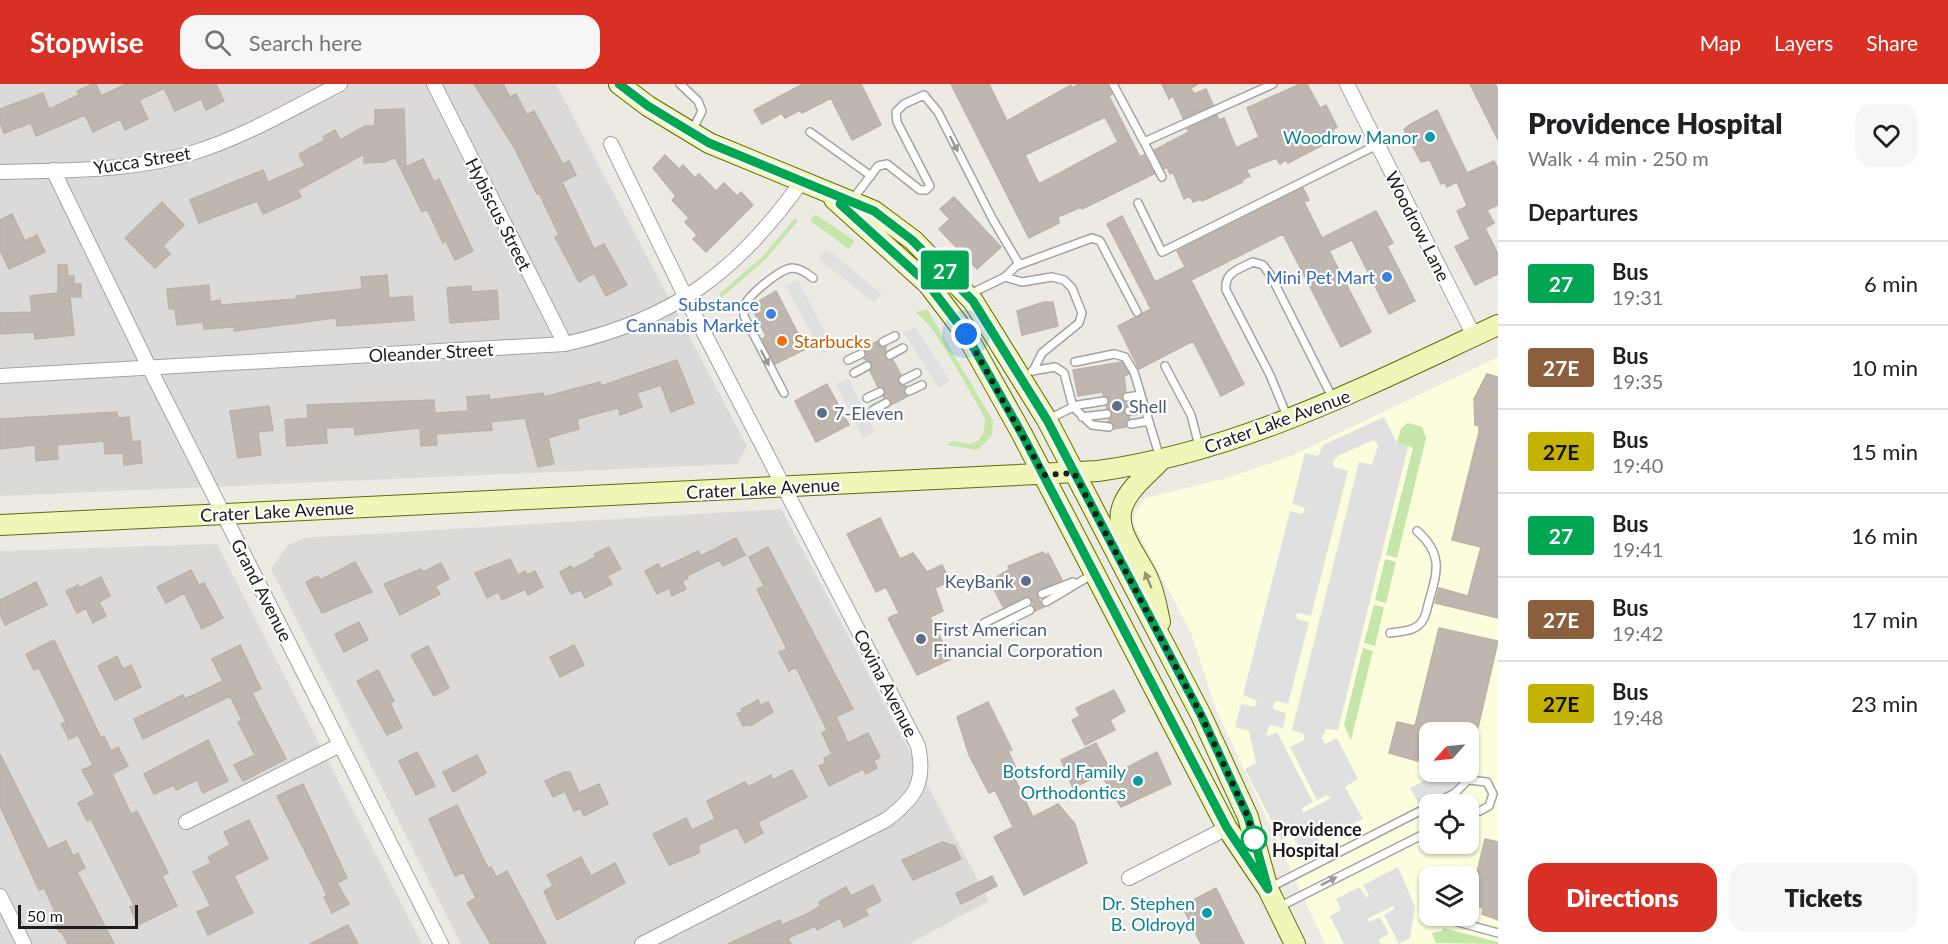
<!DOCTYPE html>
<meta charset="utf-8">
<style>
body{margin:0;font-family:Lato,sans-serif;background:#f6f6f6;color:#202124;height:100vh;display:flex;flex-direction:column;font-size:22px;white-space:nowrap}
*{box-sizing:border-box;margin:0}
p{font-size:20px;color:#757577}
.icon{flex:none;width:33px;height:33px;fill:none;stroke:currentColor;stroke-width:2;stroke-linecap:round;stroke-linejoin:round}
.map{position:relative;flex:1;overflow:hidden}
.side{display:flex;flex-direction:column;background:#fff;width:450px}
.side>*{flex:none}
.badge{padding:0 12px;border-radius:4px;font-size:21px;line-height:39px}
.needle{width:39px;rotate:243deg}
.fabs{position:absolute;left:1419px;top:638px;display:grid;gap:12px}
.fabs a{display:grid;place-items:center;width:60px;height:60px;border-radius:12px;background:#fff;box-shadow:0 2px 4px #0004;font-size:30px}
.scale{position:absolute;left:18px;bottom:15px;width:120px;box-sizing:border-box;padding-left:6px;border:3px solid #1c1c1c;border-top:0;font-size:16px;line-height:21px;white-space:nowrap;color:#1c1c1c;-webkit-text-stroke:4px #fff;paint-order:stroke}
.you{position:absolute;width:30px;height:30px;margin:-15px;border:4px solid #fff;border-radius:50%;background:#1a73e8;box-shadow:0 0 0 9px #1a73e833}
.map>.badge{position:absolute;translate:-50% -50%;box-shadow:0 0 0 3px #fff}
h2{padding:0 30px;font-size:22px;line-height:54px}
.round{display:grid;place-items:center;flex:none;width:63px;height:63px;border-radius:18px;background:#f6f6f6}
.head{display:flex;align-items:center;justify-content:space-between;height:102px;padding:0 30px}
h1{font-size:28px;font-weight:800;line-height:45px}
.primary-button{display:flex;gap:12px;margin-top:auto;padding:12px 30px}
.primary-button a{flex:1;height:69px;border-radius:18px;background:#d93025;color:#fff;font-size:24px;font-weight:800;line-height:69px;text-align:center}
.primary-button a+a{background:#f6f6f6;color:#202124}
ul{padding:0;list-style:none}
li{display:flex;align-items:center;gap:18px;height:84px;padding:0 30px;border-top:2px solid #e0e0e0}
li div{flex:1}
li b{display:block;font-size:22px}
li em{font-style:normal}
li .badge{min-width:66px;font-weight:700;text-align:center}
header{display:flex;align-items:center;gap:36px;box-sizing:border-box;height:84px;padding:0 30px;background:#d93025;color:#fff}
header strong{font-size:28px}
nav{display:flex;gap:33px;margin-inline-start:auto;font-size:21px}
.search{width:420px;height:54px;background:#f6f6f6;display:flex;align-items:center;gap:15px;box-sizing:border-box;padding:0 21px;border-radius:18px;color:#757577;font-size:22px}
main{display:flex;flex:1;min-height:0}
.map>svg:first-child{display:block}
.residential{fill:#dbdad9}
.education{fill:#fbfddc;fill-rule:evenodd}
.grass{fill:#c4e6aa}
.parking{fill:#e0e0e0;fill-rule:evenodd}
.building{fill:#beb6af;stroke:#beb2a6;stroke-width:1.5;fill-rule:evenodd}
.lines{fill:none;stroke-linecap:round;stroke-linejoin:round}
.lane-casing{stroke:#a3a3a3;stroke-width:10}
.street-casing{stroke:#a3a3a3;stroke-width:16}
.secondary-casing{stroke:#5d6e09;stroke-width:22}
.lane{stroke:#fff;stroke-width:7}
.street{stroke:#fff;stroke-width:14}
.secondary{stroke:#eff6b8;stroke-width:20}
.oneway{fill:#999}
.oneway2{fill:#909472}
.line-casing{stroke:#fff;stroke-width:14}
.line{stroke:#00a651;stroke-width:9}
.walk{stroke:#1c1c1c;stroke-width:6;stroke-dasharray:0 10.8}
.culture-dot{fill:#0f9aa8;stroke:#fff;stroke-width:2}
.shop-dot{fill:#3f7fe0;stroke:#fff;stroke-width:2}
.food-dot{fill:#e8710a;stroke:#fff;stroke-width:2}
.service-dot{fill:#5c6f8a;stroke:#fff;stroke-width:2}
.stop-dot{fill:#fff;stroke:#00a651;stroke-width:3}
.labels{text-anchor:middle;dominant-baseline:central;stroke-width:4.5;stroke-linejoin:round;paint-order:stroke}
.culture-label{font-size:18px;fill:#0d838f;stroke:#fff;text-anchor:end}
.street-label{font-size:18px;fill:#1c1c1c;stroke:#fff}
.shop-label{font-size:18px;fill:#366cbe;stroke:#fff;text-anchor:end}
.food-label{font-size:18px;fill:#c56008;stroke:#fff;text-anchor:start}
.service-label{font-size:18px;fill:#4e5e75;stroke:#fff;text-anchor:start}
.stop-label{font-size:18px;font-weight:bold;fill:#1c1c1c;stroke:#fff;text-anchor:start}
</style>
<header>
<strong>Stopwise</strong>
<div class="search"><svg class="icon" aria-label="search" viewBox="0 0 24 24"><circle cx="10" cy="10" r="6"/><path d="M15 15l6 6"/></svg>Search here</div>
<nav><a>Map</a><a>Layers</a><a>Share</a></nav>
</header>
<main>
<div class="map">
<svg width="1498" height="860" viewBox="0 0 1498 860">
<rect width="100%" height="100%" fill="#edeae3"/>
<path class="residential" d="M0,0H556L747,362L737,380L0,412Z
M781,425L989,817L909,860H461L271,485L288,461L303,454Z
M217,460L422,860H0V467Z"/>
<path class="education" d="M1498,273V860H1325L1216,625L1191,549L1133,439L1136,427L1145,414L1227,394L1291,372ZM1430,648H1468V687H1430ZM1430,720H1468V759H1430ZM1430,792H1468V831H1430Z"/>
<path class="grass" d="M814,131L818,132L855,157L849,165L810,137Z
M795,134L798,137L765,176L721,214L719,210L762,173Z
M927,225L993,337L992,351L978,366L946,361L953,357L970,360L979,356L984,348L985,334L953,278L930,242L916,228Z
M1408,339L1422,343L1426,354L1397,474L1386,471L1413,364L1397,359L1401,344Z
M1385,475L1396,478L1386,519L1375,516Z
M1374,521L1384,523L1375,562L1364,559Z
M1363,564L1373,567L1351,656L1344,641Z
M1443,844L1498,858V860L1436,859L1432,849L1442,847Z"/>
<path class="parking" d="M826,164L882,210L874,219L818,174Z
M798,196L833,264L822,270L786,202Z
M915,243L950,297L939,304L904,249Z
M848,294L875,348L863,354L836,300Z
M1384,333L1397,359L1408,363L1338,646L1326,645L1322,654L1325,660L1337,654L1358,695L1345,703L1363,735L1327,753L1322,744L1317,743L1315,748L1319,757L1301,767L1292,751L1281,756L1245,685L1256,679L1249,647L1235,643L1241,620L1255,623L1257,617L1243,611L1290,427L1301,430L1305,427L1303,423L1292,420L1305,369L1318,372L1323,361ZM1374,356L1378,361L1372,381L1359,378L1292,646L1304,650V656L1290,663L1317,716L1327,711L1331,714L1303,729L1302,724L1313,718L1277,648L1268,652L1266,650L1270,641L1283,644L1286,629L1273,625L1274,619L1277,617L1288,620L1309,538L1297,535L1295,531L1299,529L1311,532L1348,387L1334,383L1333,377L1339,371Z
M1443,687H1451L1459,704L1422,726L1410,704Z
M1398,783L1415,823L1410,854L1399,860L1384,831L1394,825L1393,822L1367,835L1369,838L1380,833L1389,850L1379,855L1380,860H1344L1330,832L1341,826L1336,815L1359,803L1367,814L1369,811L1363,801Z"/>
<path class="building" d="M93,0H96L101,12L126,0H173L139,16L148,35L125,46L120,35L93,48L85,31L36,52L31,39L4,49L0,38V25L43,9L49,25L79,11L77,7Z
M173,0H216L224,17L206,26L201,15L175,27L164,4Z
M474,0H503L510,13L516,10L527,31L534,27L563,80L569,77L576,91L562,98L594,165L604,160L627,201L606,212L594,189L579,198L555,153L559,151L539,109L537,110L514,63Z
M803,0H861L881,41L852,56L831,14L802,29L800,26L785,34L782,29L762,40L754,26Z
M951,0H989L1007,37L1071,1L1072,4L1079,0H1107L1112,10L1109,12L1140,73L1144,71L1154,90L1082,125L1081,123L1058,133L1059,139L1029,154ZM1105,33L1118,58L1039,100L1025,71Z
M1162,0H1198L1191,4L1194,10L1206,5L1213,21L1183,34L1173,12L1169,15Z
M1300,0H1307L1320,24L1326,21L1337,43L1332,46L1335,52L1328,55L1329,58L1288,79L1286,76L1280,80L1276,74L1246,86L1250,92L1242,96L1243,98L1202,117L1201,115L1193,118L1190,112L1184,115L1173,88L1170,90L1167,83L1164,85L1154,66L1189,48L1187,45L1217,31L1219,36L1224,34L1236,64L1259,53L1247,24Z
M1470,0H1495L1498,5V56Z
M404,25L406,83L423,75L434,98L439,95L473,167L455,176L446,157L443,159L427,125L422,128L395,73L385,78L364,79V70L298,106L301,113L263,130L257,117L199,139L190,116L263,86L268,98L305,82L299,70L325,56L323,53L335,46L340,56L365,42H375V26Z
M1437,26L1467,89L1494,77L1498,85V121L1487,126L1494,139L1485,144L1498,170V190L1475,201L1455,163L1470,155L1457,127L1467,122L1457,98L1447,103L1445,98L1441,100L1430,76L1421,78L1404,46L1409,41Z
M665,71L679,85L683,81L695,94L699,90L716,107L724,99L737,112L741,108L753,121L706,168L693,155L697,151L685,138L689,134L672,116L676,112L653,84Z
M1303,104L1309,116L1304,118L1322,154L1376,127L1393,159L1387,162L1415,217L1389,230L1352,156L1329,167L1371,248L1341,263L1283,150L1191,196L1244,300L1221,312L1193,257L1139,285L1118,242L1151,225L1107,140L1122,132L1155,198L1185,183L1177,167Z
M954,113L1001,163L977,185L939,145L950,135L940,125Z
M162,118L184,141L163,162L170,170L155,184L125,154Z
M12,130L25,157L37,151L45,168L9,185L0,166V136Z
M58,181H67L68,192H74V200H81V213H70L74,251L35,255L34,248L0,250V229L32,228L30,212L58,209Z
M387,191L389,214L412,212L414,236L337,242L336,234L234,247V243L204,245L203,238L177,241L175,225H169L167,205L209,201L210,218L220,216L221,221L296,215V212L362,205L361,193Z
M471,202V208L497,206L499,235L450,239L447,204Z
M776,207L806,265L775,280L762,255L766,252L751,222Z
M1044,218H1053L1058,242L1022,251L1017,227Z
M878,257L879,262L886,263L885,273L893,276L901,291L898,299L906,302L903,307L908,312L891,321L889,315L883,313L885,305L878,303L870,287L872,279L864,275L867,270L863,265Z
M677,276L694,319L671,328L661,301L637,309L642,323L620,331L618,324L577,335L579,345L548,354L554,380L538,383L525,334L491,338L492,346L436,350L437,361L421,362L420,344L355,351L354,343L326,344L327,359L287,362L285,336L308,334L307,321L434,316L435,329L468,327L467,313L489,311L490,316L543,309L544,313L600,298L601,302Z
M1122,278L1129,290L1124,292L1126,308L1121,313L1128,322L1124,328L1130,334L1126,338V343L1114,345L1113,339L1108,337L1113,330L1106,325L1109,314L1103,311V308L1078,312L1073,286Z
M1487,290L1498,293V534L1435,519L1439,504L1468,512L1481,463L1452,456L1479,348V342L1475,341L1474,315Z
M827,300L849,341L816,358L795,317Z
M269,322L273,346L258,348L261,371L238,374L230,327Z
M117,328L118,334L129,333L132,358L140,357L142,379L124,381L123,369L105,370L104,357L57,361L58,375L36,377L35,361L0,365V335Z
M880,434L900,475L913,469L927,488L942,481L950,497L935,504L943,527L930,533L951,575L917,591L888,534L899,529L886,503L876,508L847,450Z
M736,454L745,471L723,482L719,476L687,492L688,494L682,497L686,505L672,512L669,504L657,510L645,487L658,480L661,485L698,467L701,472Z
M609,463L621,485L607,492L612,500L585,514L581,506L571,510L560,488L571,482L573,485L596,473L594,470Z
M768,463L853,625L836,633L848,659L868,649L880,673L874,677L877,684L866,690L863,685L829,702L819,682L826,679L824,674L832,670L822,649L827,646L796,583L789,587L779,568L787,565L757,505L764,502L749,473Z
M1043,468L1045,471L1048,469L1062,496L1037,507V513L1044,523L1035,527L1032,515L1027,512L1003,523L990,497L1010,485L1008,482Z
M510,475L518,491L525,487L527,491L535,487L543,503L528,511L525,505L502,516L498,508L487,514L475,489Z
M355,478L372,508L322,529L306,498L318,492L320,496Z
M441,479L449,495L435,502L440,510L400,531L384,500L421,485L423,488Z
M191,486L199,501L204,499L223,534L202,545L184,509L166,519L157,503Z
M101,493L110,512L99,518L106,532L93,539L86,524L77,529L66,507L78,501L79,504Z
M36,498L47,521L5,541L0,530V516Z
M359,538L368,556L344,568L335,550Z
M1439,544L1498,557L1477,648H1430V660L1423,658L1418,677L1389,669L1397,638L1415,642Z
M54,556L101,654L104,652L111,667L118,663L128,682L112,690L131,730L137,727L168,789L162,792L177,822L138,841L130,823L134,821L91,735L87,737L78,719L95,710L82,686L93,681L78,651L69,655L61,640L66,638L39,584L34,586L26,570Z
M240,561L261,605L252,609L286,675L243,697L234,681L255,671L238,638L242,636L230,612L143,655L134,635L183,611L185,615L223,597L212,575Z
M574,561L584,581L560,593L550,573Z
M428,562L449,604L434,612L411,571Z
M117,572L123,585L131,581L141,603L115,616L98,582Z
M378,586L394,617L390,619L402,644L387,651L357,597Z
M1114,606L1125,627L1110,636L1115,646L1085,661L1072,636L1080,632L1076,624Z
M758,616L760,621L768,618L773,628L750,642L748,640L743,642L737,630L742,628L741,625Z
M988,618L1012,666L1008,667L1019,690L1014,693L1033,733L1058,720L1075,740L1087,779L1024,811L994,753L1013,743L995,706L989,709L969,671L957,633Z
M208,656L228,697L203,709L197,696L176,706L174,701L154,710L144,690Z
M1096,659L1110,686L1073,704L1061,676Z
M417,668L435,702L416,711L399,677Z
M1157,668L1171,700L1121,723L1104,695Z
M0,670L48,765L66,757L73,772L78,769L85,784L77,788L114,860H68L61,847L59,848L51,829L55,827L44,804L39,806L0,722Z
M477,671L486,689L453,708L443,688Z
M792,686L807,713L758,738L763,749L745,759L737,743L699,761V769L669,781L653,750L686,734L692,746L715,735L707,717L745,698L748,703L771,691L773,696Z
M564,688H570L579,709L599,700L608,720L584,732L580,724L574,727L565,707L553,713L545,697Z
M303,700L347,794L337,799L349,820L332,829L324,813L327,811L277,712Z
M457,721L488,784L491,783L496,793L507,787L546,860H491L467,819L476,814L463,788L455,792L429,735Z
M249,736L268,775L234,792L253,829L208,851L197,828L211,822L193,788L211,779L208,773L230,761L224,748Z
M1485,755L1498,758V836L1482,830L1483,824L1469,821Z
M942,758L955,762L961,775L913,796L902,776Z
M581,773L591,792L615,779L625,799L557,836L544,807L553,802L547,791Z
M992,792L997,802L961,820L956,809Z
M873,801L881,817L865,825L868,831L844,843L840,834L817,846L815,842L788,854L791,860H728L780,836L782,841L809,829L820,822L819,818L846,803L851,812Z
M1216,804L1244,860H1201L1182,822Z
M348,841L358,860H310Z"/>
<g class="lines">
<g class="lane-casing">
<path id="lane" d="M680,0L698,17L702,27L692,47
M1113,0L1144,58
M810,48L871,92
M1162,93L1144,58L1273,0
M852,116L878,82L887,80L920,106H926L930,102L897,38L896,28L904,20L924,11L938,28L992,134L1019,180
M1138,119L1162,168L1377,61
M1005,193L1022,198L1052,193L1064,196L1072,204L1082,229L1079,239L1042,269L1033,287
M970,210L1005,193L1016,182L1092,154L1100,157L1137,228
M883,258L895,252
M890,271L903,264
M848,276L861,270
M1075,278L1114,270L1125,273L1134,288L1160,374
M1165,282L1191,331L1199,362
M1032,287L1055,283L1064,289L1073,323L1049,335
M854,289L867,282
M903,296L917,289
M909,307L922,301
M784,309L744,232C744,231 744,224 744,223C747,212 780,185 792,184C800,184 807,189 813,194
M1127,313L1141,311
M867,314L880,308
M1072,322L1104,317
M1073,323L1092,341L1109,343
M873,326L886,319
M1129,327L1145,325
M1287,332L1270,291L1226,206C1224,188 1239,185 1253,178L1263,181L1271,192L1333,315
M1082,333L1107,330
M1131,340L1149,337
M1042,510L1073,498
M1046,518L1093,490
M984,539L1027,518
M988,547L1030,526
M1390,549C1406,547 1421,547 1426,529C1434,494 1448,474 1417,447
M1434,720L1455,709L1468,696L1487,698L1493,710L1489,722L1480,727L1468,728
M1269,804L1430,722
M1279,823L1430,747
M1427,834H1443L1498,849"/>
</g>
<g class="street-casing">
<path id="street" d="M434,0L565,260
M1347,0L1474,252
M611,60L686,214L918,662C926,699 915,714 886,736L642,860
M53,86L150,285L441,860
M0,88C65,86 133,88 195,68C246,52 293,24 340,0
M0,292L565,260C674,236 739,186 802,97
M186,738L340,661
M1129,794L1227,744
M0,812L24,860"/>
</g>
<g class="secondary-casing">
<path id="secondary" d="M619,0L648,22L709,59L874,127L913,156L973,217L1047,336L1201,631L1248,733L1268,805
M834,115L928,200L966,250L1022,350L1227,744L1268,805L1295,860
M0,441L1098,387C1242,367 1368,301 1498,241
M1160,538C1157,525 1155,510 1149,497C1141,476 1114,448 1122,424C1127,406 1148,390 1160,377"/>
</g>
<use href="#lane" class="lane"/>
<use href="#street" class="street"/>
<use href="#secondary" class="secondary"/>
</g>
<defs><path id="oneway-solid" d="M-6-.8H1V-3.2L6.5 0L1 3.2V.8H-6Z" transform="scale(1.5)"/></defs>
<g class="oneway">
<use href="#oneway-solid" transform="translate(954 60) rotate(63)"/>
<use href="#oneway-solid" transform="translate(765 274) rotate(63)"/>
<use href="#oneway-solid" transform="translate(1329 797) rotate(-27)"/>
</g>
<use class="oneway2" href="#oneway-solid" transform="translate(1148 496) rotate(-113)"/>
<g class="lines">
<g class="line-casing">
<path id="line" d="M619,0L648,22L709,59L874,127L912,156L973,217L1047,336L1201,631L1248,733L1268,805L1227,744L1022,350L966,250L928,200L840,120"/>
</g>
<use href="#line" class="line"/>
<path class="walk" d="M966,250L1044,391L1074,389L1201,631L1248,733L1254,755"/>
</g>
<g class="culture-dot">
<circle cx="1430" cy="53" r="6"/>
<circle cx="1138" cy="697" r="6"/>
<circle cx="1207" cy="829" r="6"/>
</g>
<g class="shop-dot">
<circle cx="1387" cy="193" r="6"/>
<circle cx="771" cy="230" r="6"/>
</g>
<circle class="food-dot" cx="782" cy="257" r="6"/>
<g class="service-dot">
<circle cx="1117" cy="322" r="6"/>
<circle cx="822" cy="329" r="6"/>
<circle cx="1026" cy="497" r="6"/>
<circle cx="921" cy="555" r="6"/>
</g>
<circle class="stop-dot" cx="1254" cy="755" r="12"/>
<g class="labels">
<g class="culture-label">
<text x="1418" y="53">Woodrow Manor</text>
<text x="1126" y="687">Botsford Family<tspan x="1126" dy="21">Orthodontics</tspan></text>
<text x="1195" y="819">Dr. Stephen<tspan x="1195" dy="21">B. Oldroyd</tspan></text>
</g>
<g class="street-label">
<text transform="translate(142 76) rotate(-9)">Yucca Street</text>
<text transform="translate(499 130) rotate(63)">Hybiscus Street</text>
<text transform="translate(1418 142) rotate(63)">Woodrow Lane</text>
<text transform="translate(431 268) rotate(-3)">Oleander Street</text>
<text transform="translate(1277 337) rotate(-20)">Crater Lake Avenue</text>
<text transform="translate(763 404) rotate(-3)">Crater Lake Avenue</text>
<text transform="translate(277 427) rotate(-3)">Crater Lake Avenue</text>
<text transform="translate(262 506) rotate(63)">Grand Avenue</text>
<text transform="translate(886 599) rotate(63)">Covina Avenue</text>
</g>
<g class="shop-label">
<text x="1375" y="193">Mini Pet Mart</text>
<text x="759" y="220">Substance<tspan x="759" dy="21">Cannabis Market</tspan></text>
</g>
<g class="food-label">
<text x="794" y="257">Starbucks</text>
</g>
<g class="service-label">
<text x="1129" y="322">Shell</text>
<text x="834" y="329">7-Eleven</text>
<text x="1014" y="497" text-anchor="end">KeyBank</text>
<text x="933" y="545">First American<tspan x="933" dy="21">Financial Corporation</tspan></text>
</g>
<g class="stop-label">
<text x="1272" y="745">Providence<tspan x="1272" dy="21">Hospital</tspan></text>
</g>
</g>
</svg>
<div class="fabs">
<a><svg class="needle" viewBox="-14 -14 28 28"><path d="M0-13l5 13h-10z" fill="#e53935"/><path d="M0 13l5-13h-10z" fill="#757577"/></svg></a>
<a><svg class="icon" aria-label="locate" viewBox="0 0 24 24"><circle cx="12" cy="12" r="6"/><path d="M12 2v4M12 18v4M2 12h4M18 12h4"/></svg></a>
<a><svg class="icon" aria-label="layers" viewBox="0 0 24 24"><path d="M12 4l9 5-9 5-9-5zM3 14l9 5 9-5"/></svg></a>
</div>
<div class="scale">50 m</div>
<div class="you" style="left:966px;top:250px"></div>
<b class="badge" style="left:945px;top:186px;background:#00a651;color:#fff">27</b>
</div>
<section class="side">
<div class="head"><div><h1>Providence Hospital</h1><p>Walk · 4 min · 250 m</p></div><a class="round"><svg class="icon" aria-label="heart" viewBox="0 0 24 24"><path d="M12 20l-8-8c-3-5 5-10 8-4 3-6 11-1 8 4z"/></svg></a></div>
<h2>Departures</h2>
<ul>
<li><span class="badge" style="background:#00a651;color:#fff">27</span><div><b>Bus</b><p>19:31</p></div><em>6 min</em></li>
<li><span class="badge" style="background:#8b5e3c;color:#fff">27E</span><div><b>Bus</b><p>19:35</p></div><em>10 min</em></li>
<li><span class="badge" style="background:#c4b200;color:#111">27E</span><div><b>Bus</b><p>19:40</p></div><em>15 min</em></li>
<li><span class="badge" style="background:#00a651;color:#fff">27</span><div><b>Bus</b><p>19:41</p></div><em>16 min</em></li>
<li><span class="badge" style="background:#8b5e3c;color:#fff">27E</span><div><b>Bus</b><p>19:42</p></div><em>17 min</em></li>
<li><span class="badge" style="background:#c4b200;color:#111">27E</span><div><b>Bus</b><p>19:48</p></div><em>23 min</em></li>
</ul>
<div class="primary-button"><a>Directions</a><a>Tickets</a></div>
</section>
</main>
